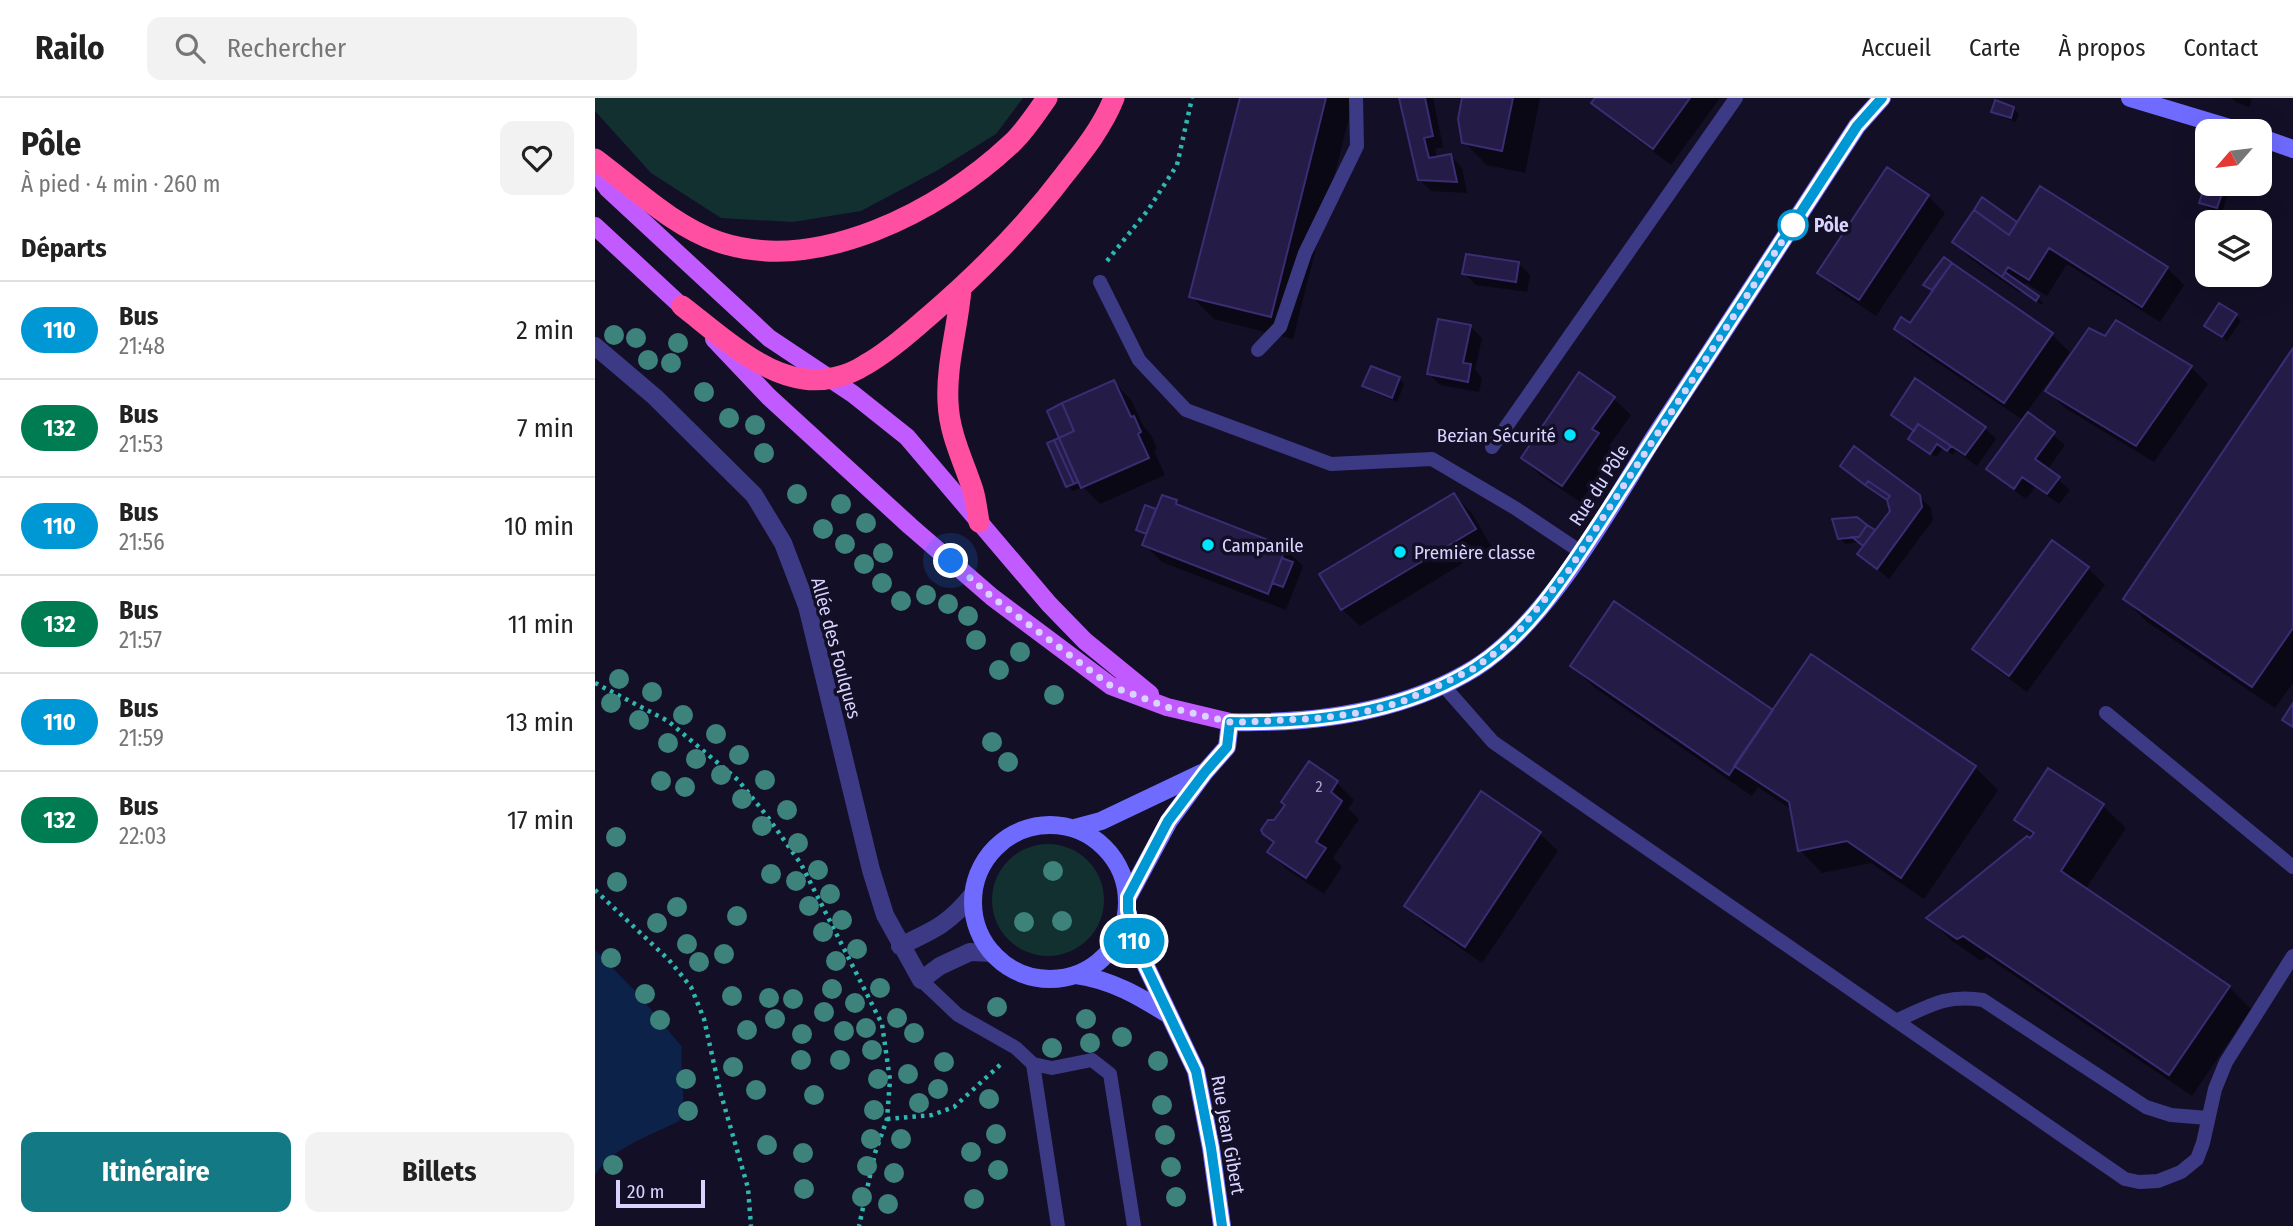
<!DOCTYPE html>
<html lang="fr">
<meta charset="utf-8">
<style>
body{margin:0;font-family:"Fira Sans Condensed",sans-serif;background:#f2f2f2;color:#222;height:100vh;display:flex;flex-direction:column;font-size:26px;white-space:nowrap}
*{box-sizing:border-box;margin:0}
p{font-size:23px;color:#767676}
.icon{flex:none;width:38px;height:38px;fill:none;stroke:currentColor;stroke-width:2;stroke-linecap:round;stroke-linejoin:round}
.map{position:relative;flex:1;overflow:hidden}
.sheet{display:flex;flex-direction:column;background:#fff;width:595px}
.sheet>*{flex:none}
.badge{padding:0 14px;border-radius:23px;font-size:24px;line-height:46px}
.needle{width:46px;rotate:242deg}
.controls{position:absolute;left:1600px;top:21px;display:grid;gap:14px}
.controls a{display:grid;place-items:center;width:77px;height:77px;border-radius:14px;background:#fff;box-shadow:0 7px 28px #0002;font-size:35px}
.scale{position:absolute;left:21px;bottom:18px;width:89px;box-sizing:border-box;padding-left:7px;border:4px solid #d9d4ff;border-top:0;font-size:19px;line-height:24px;white-space:nowrap;color:#d9d4ff;-webkit-text-stroke:5px #130f26;paint-order:stroke}
.you{position:absolute;width:35px;height:35px;margin:-18px;border:5px solid #fff;border-radius:50%;background:#1a73e8;box-shadow:0 0 0 10px #1a73e833}
.map>.badge{position:absolute;translate:-50% -50%;box-shadow:0 0 0 4px #fff}
h2{padding:0 21px;font-size:26px;line-height:63px}
.round{display:grid;place-items:center;flex:none;width:74px;height:74px;border-radius:14px;background:#f2f2f2}
.head{display:flex;align-items:center;justify-content:space-between;height:119px;padding:0 21px}
h1{font-size:33px;font-weight:700;line-height:52px}
.primary-button{display:flex;gap:14px;margin-top:auto;padding:14px 21px}
.primary-button a{flex:1;height:80px;border-radius:14px;background:#137a85;color:#fff;font-size:28px;font-weight:700;line-height:80px;text-align:center}
.primary-button a+a{background:#f2f2f2;color:#222}
ul{padding:0;list-style:none}
li{display:flex;align-items:center;gap:21px;height:98px;padding:0 21px;border-top:2px solid #e0e0e0}
li div{flex:1}
li b{display:block;font-size:26px}
li em{font-style:normal}
li .badge{min-width:77px;font-weight:700;text-align:center}
header{display:flex;align-items:center;gap:42px;box-sizing:border-box;height:98px;padding:0 35px;background:#fff;border-bottom:2px solid #e0e0e0}
header strong{font-size:33px}
nav{display:flex;gap:38px;margin-inline-start:auto;font-size:24px}
.search{width:490px;height:63px;background:#f2f2f2;display:flex;align-items:center;gap:18px;box-sizing:border-box;padding:0 24px;border-radius:14px;color:#767676;font-size:26px}
main{display:flex;flex:1;min-height:0}
.map>svg:first-child{display:block}
.green{fill:#12302f}
.water{fill:#0c2248}
.shadow{fill:#0007}
.building{fill:#241b47;stroke:#3b2d73;stroke-width:2}
.lines{fill:none;stroke-linecap:round;stroke-linejoin:round}
.path{stroke:#2fb8b0;stroke-width:4.5;stroke-dasharray:3.5 5;stroke-linecap:butt}
.lane{stroke:#3d3a85;stroke-width:14}
.street{stroke:#3d3a85;stroke-width:18}
.secondary{stroke:#6f6bff;stroke-width:18}
.primary{stroke:#c25bff;stroke-width:18}
.highway{stroke:#ff4fa3;stroke-width:21}
.tree{fill:#3d827b}
.line-casing{stroke:#fff;stroke-width:16}
.line{stroke:#0098d4;stroke-width:10}
.walk{stroke:#d9d4ff;stroke-width:7;stroke-dasharray:0 12.6}
.stop-dot{fill:#fff;stroke:#0098d4;stroke-width:3.5}
.poi-dot{fill:#00e5ff;stroke:#130f26;stroke-width:2.5}
.labels{text-anchor:middle;dominant-baseline:central;stroke-width:7;stroke-linejoin:round;paint-order:stroke}
.number-label{font-size:16px;fill:#aca6d1}
.stop-label{font-size:19px;font-weight:bold;fill:#d9d4ff;stroke:#130f26;text-anchor:start}
.poi-label{font-size:19px;fill:#d9d4ff;stroke:#130f26;text-anchor:start}
.street-label{font-size:19px;fill:#d9d4ff;stroke:#130f26}
</style>
<header>
<strong>Railo</strong>
<div class="search"><svg class="icon" aria-label="search" viewBox="0 0 24 24"><circle cx="10" cy="10" r="6"/><path d="M15 15l6 6"/></svg>Rechercher</div>
<nav><a>Accueil</a><a>Carte</a><a>À propos</a><a>Contact</a></nav>
</header>
<main>
<section class="sheet">
<div class="head"><div><h1>Pôle</h1><p>À pied · 4 min · 260 m</p></div><a class="round"><svg class="icon" aria-label="heart" viewBox="0 0 24 24"><path d="M12 20l-8-8c-3-5 5-10 8-4 3-6 11-1 8 4z"/></svg></a></div>
<h2>Départs</h2>
<ul>
<li><span class="badge" style="background:#0098d4;color:#fff">110</span><div><b>Bus</b><p>21:48</p></div><em>2 min</em></li>
<li><span class="badge" style="background:#007c52;color:#fff">132</span><div><b>Bus</b><p>21:53</p></div><em>7 min</em></li>
<li><span class="badge" style="background:#0098d4;color:#fff">110</span><div><b>Bus</b><p>21:56</p></div><em>10 min</em></li>
<li><span class="badge" style="background:#007c52;color:#fff">132</span><div><b>Bus</b><p>21:57</p></div><em>11 min</em></li>
<li><span class="badge" style="background:#0098d4;color:#fff">110</span><div><b>Bus</b><p>21:59</p></div><em>13 min</em></li>
<li><span class="badge" style="background:#007c52;color:#fff">132</span><div><b>Bus</b><p>22:03</p></div><em>17 min</em></li>
</ul>
<div class="primary-button"><a>Itinéraire</a><a>Billets</a></div>
</section>
<div class="map">
<svg width="1698" height="1128" viewBox="0 0 1698 1128">
<rect width="100%" height="100%" fill="#130f26"/>
<path class="green" d="M0,0H428L401,36L343,72L266,113L198,124L126,120L56,75L0,13Z
M397 802a56 56 0 1 1 112 0a56 56 0 1 1-112 0Z"/>
<path class="water" d="M0,852L43,896L87,949C84,973 93,1001 84,1023C59,1036 12,1052 0,1078Z"/>
<path class="shadow" d="M647,0H759L698,241L619,221L596,198Z
M806,0H838L848,49L840,51L842,60L856,58L867,70L872,95L836,93L824,81Z
M869,0H945L930,75L892,67L869,44Z
M1002,0H1125L1076,67L1016,22L999,4Z
M1636,0H1657L1654,9L1641,4Z
M1418,11L1424,16L1421,24L1404,18L1398,13Z
M1612,86L1629,88L1634,94L1627,114L1612,110L1606,104Z
M1333,98L1350,115L1281,218L1242,192L1225,175Z
M1388,102L1423,127L1572,170L1589,187L1565,224L1472,166L1452,198L1431,185L1428,189L1443,200L1448,205L1447,207L1426,193L1425,195L1376,161L1359,144Z
M1349,161L1457,237L1475,254L1431,315L1470,347L1452,372L1475,392L1464,406L1440,389L1431,401L1405,382L1394,371L1428,322L1318,248L1301,230L1316,227L1339,194L1330,187Z
M923,165L935,177L932,194L881,187L869,175Z
M1641,218L1646,223L1632,243L1611,228Z
M875,228L887,240L880,272L887,280L884,294L845,287L834,276Z
M1510,240L1596,269L1613,286L1559,364L1470,310L1453,293Z
M1698,254V585L1680,610L1552,524L1530,501Z
M804,281L809,286L802,304L775,293L769,287Z
M519,284L536,302L549,329L556,337L562,351L559,353L570,377L505,406L488,389L478,393L473,388L464,341Z
M1018,300L1036,317L1014,348L1020,353L985,404L945,377L928,360Z
M1298,317L1390,330L1401,341L1382,368L1361,353L1358,357L1348,350L1341,359L1320,346L1319,335Z
M1247,367L1324,398L1336,410L1338,422L1294,481L1265,456L1270,449L1264,444L1250,446L1245,440L1262,421L1280,435L1297,413L1294,404L1259,379Z
M859,397L876,414L896,448L765,528L747,511Z
M581,404L588,411L690,451L708,468L691,512L567,464L549,446L552,439L543,431L551,409L562,413Z
M1493,470L1510,487L1432,594L1397,568L1380,551Z
M1216,559L1380,669L1403,692L1329,801L1276,765L1227,775L1205,752L1197,712L1163,689L1157,698L1000,590L977,568L1179,614Z
M1454,672L1508,708L1531,730L1490,792L1634,889L1656,911L1597,998L1392,859L1386,863L1356,842L1334,820L1436,743L1439,739L1421,721Z
M742,685L759,702L753,711L764,721L738,760L747,769L729,796L691,771L674,754L680,746L669,735L680,724Z
M887,696L945,736L963,753L887,865L829,825L812,808Z"/>
<path class="building" d="M645,0H731L676,219L594,199Z
M804,0H830L838,38L829,40L834,60L856,56L862,84L823,82Z
M867,0H918L907,53L867,45L863,21Z
M1000,0H1095L1058,51L996,5Z
M1400,2L1419,9L1416,20L1396,14Z
M1292,69L1334,97L1264,202L1222,175Z
M1612,81V86L1630,87L1622,110L1604,105Z
M1445,88L1573,169L1547,209L1454,150L1434,182L1413,169L1407,179L1357,144L1379,112L1414,137Z
M1387,99L1422,124L1414,137L1379,112Z
M871,156L924,164L921,184L867,176Z
M1349,159L1357,165L1337,192L1328,187Z
M1357,165L1458,235L1409,305L1299,231L1306,219L1315,225Z
M1410,174L1444,198L1441,203L1407,179Z
M1624,205L1642,216L1627,239L1609,228Z
M843,221L876,227L868,265L876,266L873,284L832,276Z
M1521,222L1597,268L1541,348L1450,293L1494,230L1510,238Z
M1698,250V530L1657,589L1528,501Z
M776,268L805,279L797,300L767,288Z
M984,274L1020,299L997,331L1004,335L967,388L926,360Z
M1320,280L1391,329L1370,357L1323,326L1319,333L1296,317Z
M519,282L536,319L539,318L546,334L543,336L554,360L486,390L464,340L479,333L467,305Z
M467,305L479,333L464,340L452,313Z
M1433,314L1460,334L1440,361L1465,379L1452,396L1427,379L1419,391L1391,371Z
M1323,326L1356,348L1352,353L1342,346L1335,356L1313,341Z
M464,340L483,384L479,386L459,342Z
M459,342L479,386L471,389L452,345Z
M1259,348L1325,397L1327,409L1282,471L1262,456L1295,413L1292,402L1295,398L1273,383L1270,387L1245,368Z
M1273,383L1295,398L1292,402L1270,387Z
M859,395L881,431L746,512L724,476Z
M567,397L582,402L581,406L691,449L673,496L547,447Z
M550,407L561,411L551,436L541,432Z
M1262,419L1272,427L1264,439L1243,441L1237,421Z
M1272,427L1280,432L1268,448L1257,439H1264Z
M1457,442L1494,469L1414,578L1377,551Z
M687,460L698,464L688,489L677,485Z
M1019,503L1178,612L1134,677L975,568Z
M1216,556L1381,668L1306,780L1252,743L1203,753L1194,704L1139,668Z
M1698,605V629L1687,622Z
M714,663L743,683L736,694L747,703L721,744L731,750L711,780L672,754L679,744L668,736L666,732L673,722H679L690,707L686,704Z
M1453,670L1509,706L1466,773L1635,888L1574,977L1368,838L1362,841L1331,820L1432,738L1435,740L1439,735L1419,722Z
M886,693L946,734L870,849L809,808Z"/>
<g class="lines">
<path class="path" d="M512,163L553,112L582,67L597,0
M0,585L73,623L143,682L172,718L206,766L287,926L295,982L292,1021L280,1055L264,1128
M0,792L74,862L96,889L109,921L125,993L153,1090L156,1128
M292,1021L337,1017L359,1009L406,966"/>
<path class="lane" d="M505,184L544,262L591,312L736,366L837,361L920,410L986,454
M663,252L685,229L710,155L762,48L761,0
M897,349L1141,0
M847,586L898,644L1530,1081L1544,1084L1563,1083L1586,1074L1602,1061L1608,1045L1620,991L1631,964L1698,858
M1511,615L1698,769
M326,882L363,917L421,950L438,966L457,970L497,962L515,976L539,1128
M1301,923C1334,908 1350,896 1388,902L1551,1009L1576,1017L1613,1020
M438,966L463,1128"/>
<path class="street" d="M0,248L60,299L159,397L188,445L212,508L276,772L290,817L326,882L345,868L375,854L398,855
M305,848C339,832 354,826 378,796"/>
<path class="secondary" d="M1535,0L1645,33
M1664,39L1698,51
M378 804a77 77 0 1 1 154 0a77 77 0 1 1-154 0Z
M480,730L506,723L607,675
M533,799L574,723L610,674L632,649L635,624C719,626 807,615 880,570C954,523 1013,412 1060,338C1128,235 1195,131 1262,28L1287,0
M533,816L539,843L601,973L616,1050L627,1128
M481,877C517,882 544,898 574,917"/>
<path class="primary" d="M0,73L13,91L174,240L258,296L312,339L454,506L490,543L555,596
M0,128L95,216
M119,241L174,299L315,428L397,499L516,588L572,609L635,624"/>
<path class="highway" d="M0,61C39,90 78,128 124,144C222,177 345,113 416,46C430,33 441,16 452,0
M366,191C363,229 351,266 353,304C354,335 368,362 378,392C381,402 382,413 384,424
M87,208C121,234 165,276 209,281C230,284 253,278 270,267C293,254 314,235 334,218C384,175 430,129 470,76C489,52 508,28 519,0"/>
</g>
<g class="tree">
<circle cx="19" cy="237" r="10"/>
<circle cx="41" cy="240" r="10"/>
<circle cx="83" cy="245" r="10"/>
<circle cx="53" cy="262" r="10"/>
<circle cx="76" cy="265" r="10"/>
<circle cx="109" cy="294" r="10"/>
<circle cx="134" cy="320" r="10"/>
<circle cx="160" cy="327" r="10"/>
<circle cx="169" cy="355" r="10"/>
<circle cx="202" cy="396" r="10"/>
<circle cx="246" cy="406" r="10"/>
<circle cx="271" cy="425" r="10"/>
<circle cx="228" cy="431" r="10"/>
<circle cx="250" cy="446" r="10"/>
<circle cx="288" cy="455" r="10"/>
<circle cx="269" cy="466" r="10"/>
<circle cx="287" cy="485" r="10"/>
<circle cx="331" cy="497" r="10"/>
<circle cx="306" cy="503" r="10"/>
<circle cx="353" cy="506" r="10"/>
<circle cx="373" cy="518" r="10"/>
<circle cx="381" cy="542" r="10"/>
<circle cx="425" cy="554" r="10"/>
<circle cx="404" cy="572" r="10"/>
<circle cx="24" cy="581" r="10"/>
<circle cx="57" cy="594" r="10"/>
<circle cx="459" cy="597" r="10"/>
<circle cx="16" cy="605" r="10"/>
<circle cx="88" cy="617" r="10"/>
<circle cx="44" cy="622" r="10"/>
<circle cx="121" cy="636" r="10"/>
<circle cx="397" cy="644" r="10"/>
<circle cx="73" cy="645" r="10"/>
<circle cx="144" cy="657" r="10"/>
<circle cx="101" cy="661" r="10"/>
<circle cx="413" cy="664" r="10"/>
<circle cx="126" cy="677" r="10"/>
<circle cx="170" cy="682" r="10"/>
<circle cx="66" cy="683" r="10"/>
<circle cx="90" cy="689" r="10"/>
<circle cx="147" cy="701" r="10"/>
<circle cx="192" cy="712" r="10"/>
<circle cx="167" cy="728" r="10"/>
<circle cx="21" cy="739" r="10"/>
<circle cx="203" cy="745" r="10"/>
<circle cx="223" cy="772" r="10"/>
<circle cx="458" cy="773" r="10"/>
<circle cx="176" cy="776" r="10"/>
<circle cx="201" cy="783" r="10"/>
<circle cx="22" cy="784" r="10"/>
<circle cx="235" cy="796" r="10"/>
<circle cx="214" cy="808" r="10"/>
<circle cx="82" cy="809" r="10"/>
<circle cx="142" cy="818" r="10"/>
<circle cx="247" cy="822" r="10"/>
<circle cx="467" cy="823" r="10"/>
<circle cx="429" cy="824" r="10"/>
<circle cx="62" cy="825" r="10"/>
<circle cx="228" cy="834" r="10"/>
<circle cx="92" cy="846" r="10"/>
<circle cx="262" cy="851" r="10"/>
<circle cx="129" cy="856" r="10"/>
<circle cx="16" cy="860" r="10"/>
<circle cx="241" cy="863" r="10"/>
<circle cx="104" cy="864" r="10"/>
<circle cx="285" cy="890" r="10"/>
<circle cx="237" cy="891" r="10"/>
<circle cx="50" cy="896" r="10"/>
<circle cx="137" cy="898" r="10"/>
<circle cx="174" cy="900" r="10"/>
<circle cx="198" cy="901" r="10"/>
<circle cx="260" cy="905" r="10"/>
<circle cx="402" cy="909" r="10"/>
<circle cx="229" cy="914" r="10"/>
<circle cx="302" cy="920" r="10"/>
<circle cx="180" cy="921" r="10"/>
<circle cx="491" cy="921" r="10"/>
<circle cx="65" cy="922" r="10"/>
<circle cx="271" cy="930" r="10"/>
<circle cx="152" cy="932" r="10"/>
<circle cx="249" cy="933" r="10"/>
<circle cx="319" cy="935" r="10"/>
<circle cx="207" cy="936" r="10"/>
<circle cx="527" cy="939" r="10"/>
<circle cx="495" cy="945" r="10"/>
<circle cx="457" cy="950" r="10"/>
<circle cx="277" cy="952" r="10"/>
<circle cx="206" cy="962" r="10"/>
<circle cx="245" cy="962" r="10"/>
<circle cx="563" cy="963" r="10"/>
<circle cx="349" cy="964" r="10"/>
<circle cx="138" cy="969" r="10"/>
<circle cx="313" cy="976" r="10"/>
<circle cx="91" cy="981" r="10"/>
<circle cx="283" cy="981" r="10"/>
<circle cx="343" cy="991" r="10"/>
<circle cx="161" cy="992" r="10"/>
<circle cx="219" cy="997" r="10"/>
<circle cx="394" cy="1001" r="10"/>
<circle cx="324" cy="1005" r="10"/>
<circle cx="567" cy="1007" r="10"/>
<circle cx="279" cy="1012" r="10"/>
<circle cx="93" cy="1013" r="10"/>
<circle cx="401" cy="1036" r="10"/>
<circle cx="570" cy="1037" r="10"/>
<circle cx="276" cy="1041" r="10"/>
<circle cx="306" cy="1041" r="10"/>
<circle cx="172" cy="1047" r="10"/>
<circle cx="376" cy="1054" r="10"/>
<circle cx="208" cy="1055" r="10"/>
<circle cx="18" cy="1067" r="10"/>
<circle cx="272" cy="1068" r="10"/>
<circle cx="576" cy="1069" r="10"/>
<circle cx="403" cy="1072" r="10"/>
<circle cx="299" cy="1075" r="10"/>
<circle cx="209" cy="1091" r="10"/>
<circle cx="267" cy="1099" r="10"/>
<circle cx="581" cy="1099" r="10"/>
<circle cx="379" cy="1101" r="10"/>
<circle cx="293" cy="1106" r="10"/>
</g>
<g class="lines">
<g class="line-casing">
<path id="line" d="M627,1128L616,1050L601,973L539,843L533,812V799L573,723L610,674L632,649L635,624C719,626 808,615 880,570C935,535 971,476 1006,423C1027,390 1048,358 1069,325C1133,226 1198,127 1262,28L1287,0"/>
</g>
<use href="#line" class="line"/>
<path class="walk" d="M356,463L397,499L516,588L572,609L635,624H653L727,620L769,614L806,604L847,586L878,571L914,545L974,472L1203,119L1198,127"/>
</g>
<circle class="stop-dot" cx="1198" cy="127" r="14"/>
<g class="poi-dot">
<circle cx="975" cy="337" r="7"/>
<circle cx="613" cy="447" r="7"/>
<circle cx="805" cy="454" r="7"/>
</g>
<g class="labels">
<g class="number-label">
<text x="724" y="688">2</text>
</g>
<g class="stop-label">
<text x="1219" y="127">Pôle</text>
</g>
<g class="poi-label">
<text x="961" y="337" text-anchor="end">Bezian Sécurité</text>
<text x="627" y="447">Campanile</text>
<text x="819" y="454">Première classe</text>
</g>
<g class="street-label">
<text transform="translate(1004 387) rotate(-57)">Rue du Pôle</text>
<text transform="translate(241 550) rotate(75)">Allée des Foulques</text>
<text transform="translate(633 1037) rotate(80)">Rue Jean Gibert</text>
</g>
</g>
</svg>
<div class="controls">
<a><svg class="needle" viewBox="-14 -14 28 28"><path d="M0-13l5 13h-10z" fill="#e53935"/><path d="M0 13l5-13h-10z" fill="#767676"/></svg></a>
<a><svg class="icon" aria-label="layers" viewBox="0 0 24 24"><path d="M12 4l9 5-9 5-9-5zM3 14l9 5 9-5"/></svg></a>
</div>
<div class="scale">20 m</div>
<div class="you" style="left:356px;top:463px"></div>
<b class="badge" style="left:539px;top:843px;background:#0098d4;color:#fff">110</b>
</div>
</main>
